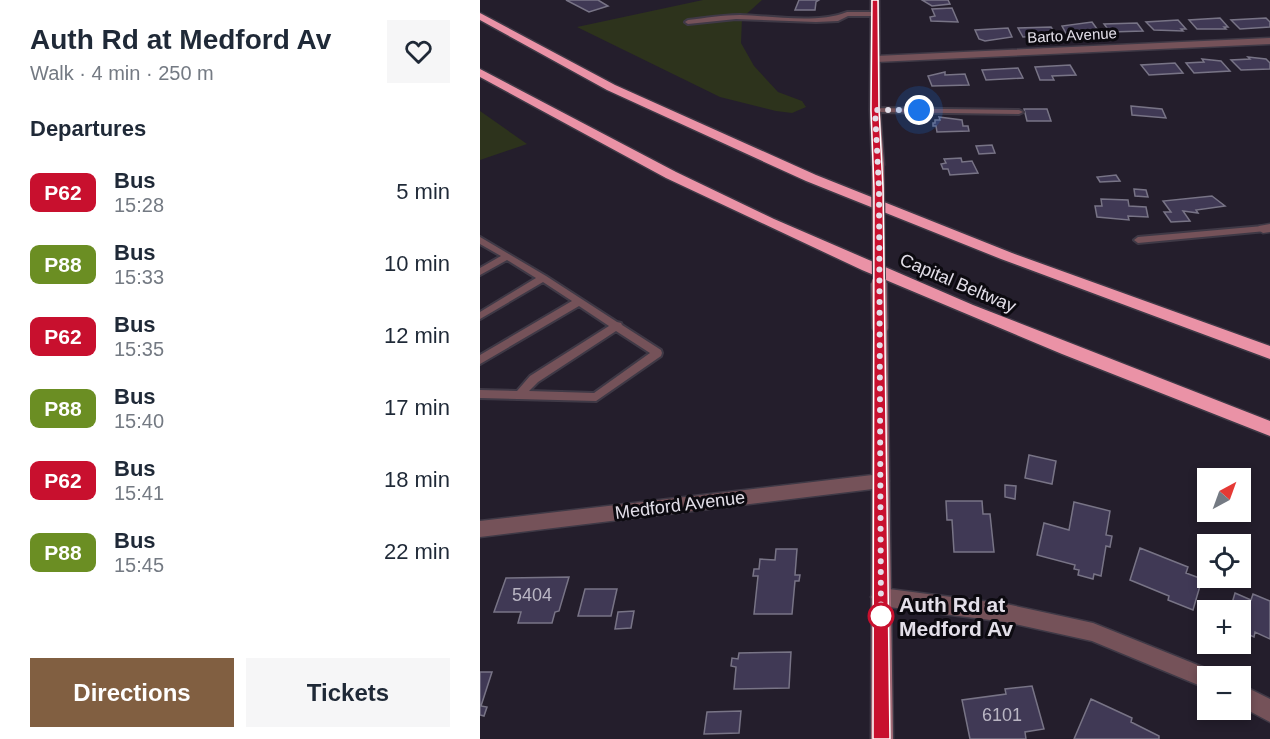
<!DOCTYPE html>
<meta charset="utf-8">
<style>
body{margin:0;font-family:Helvetica,sans-serif;background:#f6f6f7;color:#1f2937;height:100vh;display:flex;flex-direction:column;font-size:22px;white-space:nowrap}
*{box-sizing:border-box;margin:0}
p{font-size:20px;color:#747a83}
.icon{flex:none;width:33px;height:33px;fill:none;stroke:currentColor;stroke-width:2;stroke-linecap:round;stroke-linejoin:round}
.map{position:relative;flex:1;overflow:hidden}
.side{display:flex;flex-direction:column;background:#fff;width:480px}
.side>*{flex:none}
.badge{padding:0 12px;border-radius:9px;font-size:21px;line-height:39px}
.needle{width:39px;rotate:41deg}
.fabs{position:absolute;left:717px;top:468px;display:grid;gap:12px}
.fabs a{display:grid;place-items:center;width:54px;height:54px;border-radius:0px;background:#fff;box-shadow:0 3px 9px #0003;font-size:30px}
.you{position:absolute;width:30px;height:30px;margin:-15px;border:4px solid #fff;border-radius:50%;background:#1a73e8;box-shadow:0 0 0 9px #1a73e833}
.map>.badge{position:absolute;translate:-50% -50%;box-shadow:0 0 0 3px #fff}
h2{padding:0 30px;font-size:22px;line-height:54px}
.round{display:grid;place-items:center;flex:none;width:63px;height:63px;border-radius:0px;background:#f6f6f7}
.summary{display:flex;align-items:center;justify-content:space-between;height:102px;padding:0 30px}
h1{font-size:28px;font-weight:600;line-height:45px}
.primary-button{display:flex;gap:12px;margin-top:auto;padding:12px 30px}
.primary-button a{flex:1;height:69px;border-radius:0px;background:#815f41;color:#fff;font-size:24px;font-weight:600;line-height:69px;text-align:center}
.primary-button a+a{background:#f6f6f7;color:#1f2937}
ul{padding:0;list-style:none}
li{display:flex;align-items:center;gap:18px;height:72px;padding:0 30px}
li div{flex:1}
li b{display:block;font-size:22px}
li em{font-style:normal}
li .badge{min-width:66px;font-weight:700;text-align:center}
main{display:flex;flex:1;min-height:0}
.map>svg:first-child{display:block}
.green{fill:#2d331c}
.building{fill:#403955;stroke:#787486;stroke-width:1.5}
.lines{fill:none;stroke-linecap:round;stroke-linejoin:round}
.lane-casing{stroke:#3f3946;stroke-width:4}
.street-casing{stroke:#3f3946;stroke-width:3}
.secondary-casing{stroke:#3f3946;stroke-width:3}
.highway-casing{stroke:#3f3946;stroke-width:3}
.lane{fill:#755259;fill-rule:evenodd}
.street{fill:#755259;fill-rule:evenodd}
.secondary{fill:#a46c78;fill-rule:evenodd}
.highway{fill:#ea92a6;fill-rule:evenodd}
.secondary-bridge-far1-casing{stroke:#3f3946;stroke-width:14;stroke-linecap:butt}
.secondary-bridge-casing{stroke:#3f3946;stroke-width:18;stroke-linecap:butt}
.secondary-bridge-far1{stroke:#a46c78;stroke-width:12}
.secondary-bridge{stroke:#a46c78;stroke-width:15}
.line{fill:#c8102e;stroke:#fff;stroke-width:1.5}
.walk{stroke:#e3dfe9;stroke-width:6;stroke-dasharray:0 10.8}
.stop-dot{fill:#fff;stroke:#c8102e;stroke-width:3}
.labels{text-anchor:middle;dominant-baseline:central;stroke-width:6;stroke-linejoin:round;paint-order:stroke}
.far-street-label{font-size:15px;fill:#e3dfe9;stroke:#0c0a10}
.street-label{font-size:18px;fill:#e3dfe9;stroke:#0c0a10}
.near-number-label{font-size:18px;fill:#bab6c4}
.near-stop-label{font-size:21px;font-weight:bold;fill:#e3dfe9;stroke:#0c0a10;text-anchor:start}
</style>
<main>
<section class="side">
<div class="summary"><div><h1>Auth Rd at Medford Av</h1><p>Walk · 4 min · 250 m</p></div><a class="round"><svg class="icon" aria-label="heart" viewBox="0 0 24 24"><path d="M12 20l-8-8c-3-5 5-10 8-4 3-6 11-1 8 4z"/></svg></a></div>
<h2>Departures</h2>
<ul>
<li><span class="badge" style="background:#c8102e;color:#fff">P62</span><div><b>Bus</b><p>15:28</p></div><em>5 min</em></li>
<li><span class="badge" style="background:#6b8e23;color:#fff">P88</span><div><b>Bus</b><p>15:33</p></div><em>10 min</em></li>
<li><span class="badge" style="background:#c8102e;color:#fff">P62</span><div><b>Bus</b><p>15:35</p></div><em>12 min</em></li>
<li><span class="badge" style="background:#6b8e23;color:#fff">P88</span><div><b>Bus</b><p>15:40</p></div><em>17 min</em></li>
<li><span class="badge" style="background:#c8102e;color:#fff">P62</span><div><b>Bus</b><p>15:41</p></div><em>18 min</em></li>
<li><span class="badge" style="background:#6b8e23;color:#fff">P88</span><div><b>Bus</b><p>15:45</p></div><em>22 min</em></li>
</ul>
<div class="primary-button"><a>Directions</a><a>Tickets</a></div>
</section>
<div class="map">
<svg width="790" height="739" viewBox="0 0 790 739">
<rect width="100%" height="100%" fill="#241e2c"/>
<path class="green" d="M223,0H282L262,18L261,43L274,66L298,92L322,101L326,107L312,113L296,111L240,97L97,27Z
M0,111L47,144L0,160Z"/>
<path class="building" d="M86,0H118L128,6L109,12Z
M319,0H339L336,2L335,10H315Z
M442,0H468L470,4L452,6Z
M472,8L478,22L451,21L450,17L455,16L452,9Z
M740,18L748,27H744L746,29H717L709,20Z
M786,18L790,22V27L760,29L751,20Z
M698,20L706,29H701L703,31L674,30L666,22Z
M612,22L620,33L587,35L582,26Z
M657,23L663,31L630,32L624,24Z
M571,27L577,35L543,37L538,28Z
M528,28L532,37L505,41L499,39L495,30Z
M768,57L786,59L790,63V69L761,70L751,60L770,59Z
M722,59L741,61L750,71L714,73L706,63L724,62Z
M695,63L703,73L669,75L661,65Z
M590,65L596,75L572,76L574,80H560L555,67Z
M538,68L543,78L506,80L502,70Z
M465,72V75L485,74L489,85L452,86L448,76Z
M651,106L682,109L686,118L652,115Z
M544,109H567L571,121H547Z
M459,117L482,120L483,126H488L489,131L457,132L456,126H453V123H455V120H460Z
M512,145L515,153L499,154L496,146Z
M481,158L482,162L492,161L498,173L470,175L468,169H463L461,164L466,163L464,159Z
M636,175L640,181L620,182L617,177Z
M654,189L666,190L668,197L655,196Z
M732,196L745,206L716,210L718,213L703,211L710,221L691,222L684,212H691L683,201Z
M621,199L648,200L649,206L666,207L668,217L648,216L649,220L617,217L615,206H622Z
M549,455L576,461L572,484L545,478Z
M525,485L536,486L535,499L525,497Z
M466,501H502L503,514H510L514,552H474L472,520H467Z
M594,502L630,511L626,535L632,536L630,547L626,546L621,576L614,574L613,579L598,575L599,570L594,569L595,565L557,555L564,523L589,530Z
M660,548L708,567L706,573L722,579L713,610L688,600L689,596L650,580Z
M296,549H317L315,575H320L319,581H315L312,614H274L278,576H273L274,569H279L280,559L295,560Z
M89,577L79,611L75,612L72,623H38L41,612H14L26,578Z
M105,589H137L131,616H98Z
M755,593L771,600L773,594L790,601V639L775,632L774,637L760,631V610H750Z
M154,611L151,628L135,629L138,612Z
M311,652L309,688L254,689L256,667L251,666L252,658L258,659L259,653Z
M0,672H12L1,706L7,707L4,716L0,715Z
M552,686L564,729L545,732L546,739H490L482,700L526,694L525,689Z
M611,699L652,718L651,722L679,736V739H594Z
M261,711L259,733L224,734L227,712Z"/>
<g class="lines">
<g class="lane-casing">
<path id="lane" d="M367,12H395L398,14L395,16H368L358,21L336,22L256,19L208,24L205,22L208,20C225,18 243,15 260,15C293,16 337,24 367,12Z
M392,108L539,110L543,112L539,114L395,112H392Z
M783,226L787,229L786,231L658,243L654,240L658,237Z
M0,237L66,276L137,322L141,323L142,325L181,350L182,353L181,356L116,401L0,398V390L37,391L50,376L129,326L99,306L0,364V355L92,301L63,282L0,319V312L56,278L27,260L0,275V268L21,256L0,244ZM136,331L170,353L114,393L49,391L58,382Z"/>
</g>
<g class="street-casing">
<path id="street" d="M790,38V44L396,62L391,59L396,56Z
M790,224V232L783,233L777,229L779,226Z
M401,474L407,476L409,481L407,486L401,488L0,537V521Z
M401,588L526,604L613,623L735,672L737,676H728V689L612,641L526,622L401,606L394,603L391,597L394,591Z
M760,684L790,699V722L760,706Z"/>
</g>
<g class="secondary-casing">
<path id="secondary" d="M391,0H399L400,110L404,165L398,168L392,165L390,110Z
M400,324L407,329L413,739H391L393,329Z"/>
</g>
<g class="highway-casing">
<path id="highway" d="M0,13L135,85L336,175L532,253L790,346V359L521,259L326,181L127,90L0,20Z
M0,69L196,172L294,219L493,305L790,421V436L582,354L382,270L186,178L0,77Z"/>
</g>
<use href="#lane" class="lane"/>
<use href="#street" class="street"/>
<use href="#secondary" class="secondary"/>
<use href="#highway" class="highway"/>
<g class="secondary-bridge-far1-casing">
<path id="secondary-bridge-far1" d="M398,165L399,284"/>
</g>
<g class="secondary-bridge-casing">
<path id="secondary-bridge" d="M399,283L400,329"/>
</g>
<use href="#secondary-bridge-far1" class="secondary-bridge-far1"/>
<use href="#secondary-bridge" class="secondary-bridge"/>
</g>
<path class="line" d="M392,0H398L399,110L403,188L410,739H393L394,188L391,110Z"/>
<g class="lines">
<path class="walk" d="M401,616V621L399,188L395,110H439"/>
</g>
<circle class="stop-dot" cx="401" cy="616" r="12"/>
<g class="labels">
<g class="far-street-label">
<text transform="translate(592 35) rotate(-3)">Barto Avenue</text>
</g>
<g class="street-label">
<text transform="translate(478 283) rotate(23)">Capital Beltway</text>
<text transform="translate(200 505) rotate(-7)">Medford Avenue</text>
</g>
<g class="near-number-label">
<text x="52" y="595">5404</text>
<text x="522" y="715">6101</text>
</g>
<g class="near-stop-label">
<text x="419" y="604">Auth Rd at<tspan x="419" dy="24">Medford Av</tspan></text>
</g>
</g>
</svg>
<div class="fabs">
<a><svg class="needle" viewBox="-14 -14 28 28"><path d="M0-13l5 13h-10z" fill="#e53935"/><path d="M0 13l5-13h-10z" fill="#747a83"/></svg></a>
<a><svg class="icon" aria-label="locate" viewBox="0 0 24 24"><circle cx="12" cy="12" r="6"/><path d="M12 2v4M12 18v4M2 12h4M18 12h4"/></svg></a>
<a>+</a>
<a>−</a>
</div>
<div class="you" style="left:439px;top:110px"></div>
</div>
</main>
